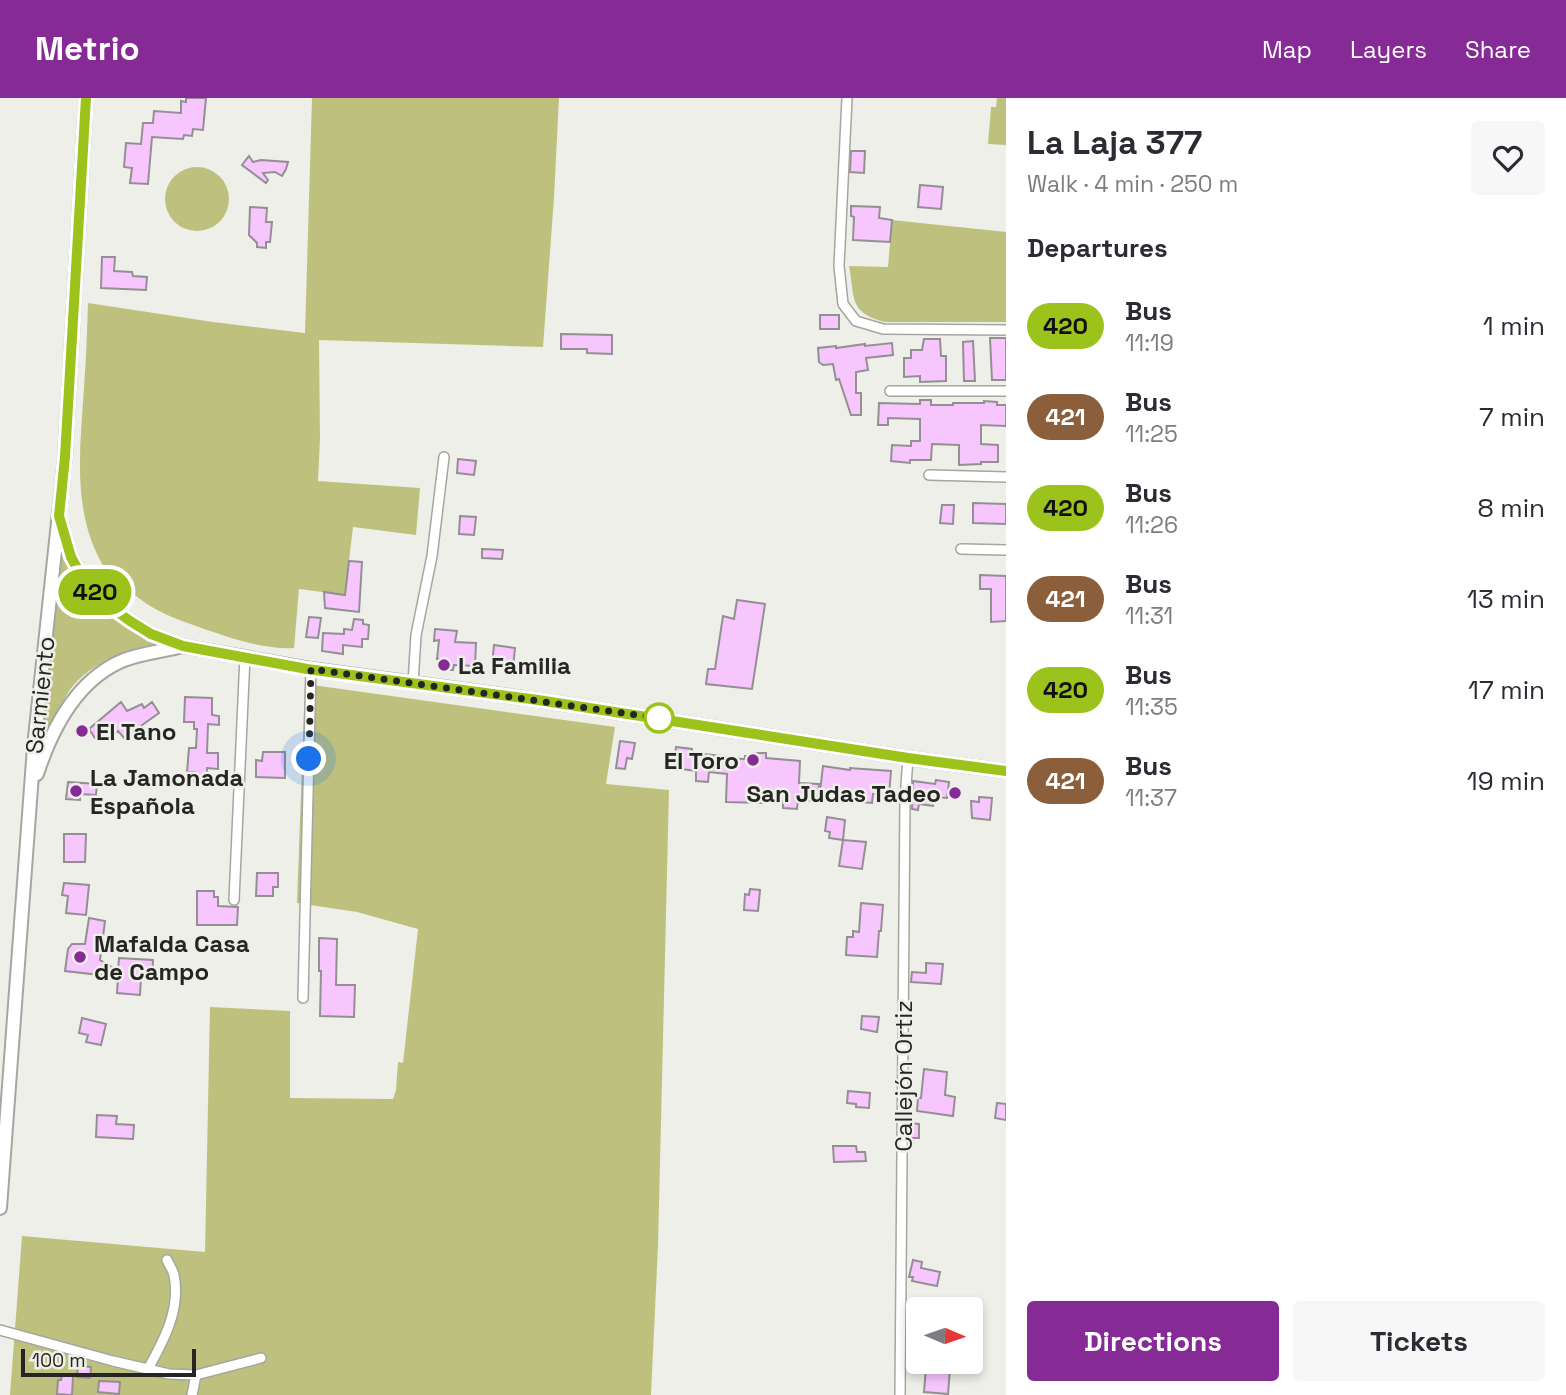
<!DOCTYPE html>
<meta charset="utf-8">
<style>
body{margin:0;font-family:"Space Grotesk",sans-serif;background:#f7f7f7;color:#2b2b33;height:100vh;display:flex;flex-direction:column;font-size:26px;white-space:nowrap}
*{box-sizing:border-box;margin:0}
p{font-size:23px;color:#7c7c81}
.icon{flex:none;width:38px;height:38px;fill:none;stroke:currentColor;stroke-width:2;stroke-linecap:round;stroke-linejoin:round}
.map{position:relative;flex:1;overflow:hidden}
.side{display:flex;flex-direction:column;background:#fff;width:560px}
.side>*{flex:none}
.badge{padding:0 14px;border-radius:23px;font-size:24px;line-height:46px}
.needle{width:46px;rotate:92deg}
.tools{position:absolute;left:906px;top:1199px;display:grid;gap:14px}
.tools a{display:grid;place-items:center;width:77px;height:77px;border-radius:7px;background:#fff;box-shadow:0 4px 10px #0003;font-size:35px}
.scale{position:absolute;left:21px;bottom:18px;width:175px;box-sizing:border-box;padding-left:7px;border:4px solid #252523;border-top:0;font-size:19px;line-height:24px;white-space:nowrap;color:#252523;-webkit-text-stroke:5px #efefe9;paint-order:stroke}
.you{position:absolute;width:35px;height:35px;margin:-18px;border:5px solid #fff;border-radius:50%;background:#1a73e8;box-shadow:0 0 0 10px #1a73e833}
.map>.badge{position:absolute;translate:-50% -50%;box-shadow:0 0 0 4px #fff}
h2{padding:0 21px;font-size:26px;line-height:63px}
.round{display:grid;place-items:center;flex:none;width:74px;height:74px;border-radius:7px;background:#f7f7f7}
.head{display:flex;align-items:center;justify-content:space-between;height:119px;padding:0 21px}
h1{font-size:33px;font-weight:800;line-height:52px}
.action{display:flex;gap:14px;margin-top:auto;padding:14px 21px}
.action a{flex:1;height:80px;border-radius:7px;background:#862a95;color:#fff;font-size:28px;font-weight:800;line-height:80px;text-align:center}
.action a+a{background:#f7f7f7;color:#2b2b33}
ul{padding:0;list-style:none}
li{display:flex;align-items:center;gap:21px;height:91px;padding:0 21px}
li div{flex:1}
li b{display:block;font-size:26px}
li em{font-style:normal}
li .badge{min-width:77px;font-weight:700;text-align:center}
header{display:flex;align-items:center;gap:42px;box-sizing:border-box;height:98px;padding:0 35px;background:#862a95;color:#fff}
header strong{font-size:33px}
nav{display:flex;gap:38px;margin-inline-start:auto;font-size:24px}
main{display:flex;flex:1;min-height:0}
.map>svg:first-child{display:block}
.green{fill:#bec17d}
.building{fill:#f8c6ff;stroke:#938f93;stroke-width:2}
.lines{fill:none;stroke-linecap:round;stroke-linejoin:round}
.street-casing{stroke:#a6a6a0;stroke-width:12}
.secondary-casing{stroke:#a6a6a0;stroke-width:16}
.street{stroke:#fff;stroke-width:9}
.secondary{stroke:#fff;stroke-width:12}
.line-casing{stroke:#fff;stroke-width:16}
.line{stroke:#9cc31c;stroke-width:10}
.walk{stroke:#252523;stroke-width:7;stroke-dasharray:0 12.6}
.poi-dot{fill:#862a95;stroke:#efefe9;stroke-width:2.5}
.stop-dot{fill:#fff;stroke:#9cc31c;stroke-width:3.5}
.labels{text-anchor:middle;dominant-baseline:central;stroke-width:5;stroke-linejoin:round;paint-order:stroke}
.poi-label{font-size:24px;font-weight:bold;fill:#252523;stroke:#efefe9;text-anchor:start}
.street-label{font-size:24px;fill:#252523;stroke:#efefe9}
</style>
<header>
<strong>Metrio</strong>
<nav><a>Map</a><a>Layers</a><a>Share</a></nav>
</header>
<main>
<div class="map">
<svg width="1006" height="1297" viewBox="0 0 1006 1297">
<rect width="100%" height="100%" fill="#efefe9"/>
<path class="green" d="M312,0H559L554,100L543,249L319,242L320,340L318,383L420,390L416,437L353,429L345,497L299,491L294,550C263,552 224,538 196,528C179,522 162,516 147,506C138,500 130,493 122,486C117,482 110,478 106,472C71,418 80,351 84,290C86,262 87,234 88,205L213,224L305,235Z
M997,0H1006V47L988,46L991,9H996Z
M165 101a32 32 0 1 1 64 0a32 32 0 1 1-64 0Z
M892,122L1006,134V224H884C848,214 855,199 849,168L888,169Z
M59,449L73,476L84,493L130,532L161,546C129,547 82,569 66,598C58,612 52,628 43,643Z
M305,586L615,629L606,686L669,692L658,1148L651,1297H10L22,1138L205,1154L210,909L290,913V1000L393,1001L396,992L398,964L403,965L418,831L357,814L297,805Z"/>
<path class="building" d="M186,0H206L203,32L193,31L192,38L184,37L183,41L152,39L148,86L130,85L132,70L124,69L126,45L141,46L143,25H153L154,13L181,15V3L186,4Z
M851,53H865L864,75L850,74Z
M249,58L253,64L261,62L288,64L286,71L282,78L275,74L263,75L268,82L266,85L242,67Z
M920,87L943,89L941,111L918,109Z
M851,108L880,109L879,120L892,122L890,144L853,142L854,119L851,118Z
M250,109L267,110L266,124H272L270,144H266V150L257,149V145L249,137Z
M102,159H115L114,173L132,174L133,178L147,179L146,192L101,190Z
M820,217H839V231H820Z
M561,236L612,237V256L587,255V251H561Z
M990,240H1006V282H992Z
M924,241H940L941,258H946V283L920,284V278L904,279V260H911V252H922Z
M973,243L975,283H964L963,244Z
M892,245L893,257L866,260L868,272L856,274V295H861V317H851L839,281L836,282L833,266L823,267L819,264L818,250L836,248V250L865,246V248Z
M920,302H931V307H953V305H984V303L997,304V307H1006V328L981,327V346L998,347V364H981V366L959,367V347L932,346L931,362H910V365L891,363L892,347L911,348V343H920V321L888,320V327H878L879,305L920,306Z
M458,361L476,363L474,377L457,375Z
M973,405L1006,406V426L973,425Z
M942,407H954L953,426L940,425Z
M460,418L476,419L474,437L459,436Z
M482,451L503,452L502,461L482,460Z
M349,463L362,464L359,514L325,510L324,494L345,497Z
M980,477L1006,478V523L991,524V491H980Z
M737,502L765,506L752,591L706,586L708,571H715L723,518L734,521Z
M309,519L321,520L318,540L306,539Z
M354,521L363,522V526L369,527L368,541H362V549L343,547V556L322,553L323,535L344,536V531L352,532Z
M435,531L457,533L455,544L476,545L475,568L454,567L453,572H440V561H437L439,542L434,543Z
M494,547L515,550L513,569L492,567Z
M185,599L212,600V617L219,618V627L208,626L207,655H218V671L207,670V676H204V684H194L195,674H187L189,650H196L197,631H194V624H184Z
M121,604L127,613L142,606L144,610L152,604L159,615L124,640L118,633L111,638L102,640H95L89,631Z
M620,643L635,645L632,661L627,660L625,671L616,670Z
M676,649L692,651V655L725,658L724,660L745,661V658H756V655H766V660L800,663L799,685L819,686L818,703L798,702L797,711L783,710V703H765L764,705L726,704L727,676L709,674L708,684L696,683V673L673,670Z
M263,654H285V680L256,679V662L262,663Z
M823,668L850,672V670L891,673L889,698L873,696L872,705L850,703V698L820,694Z
M936,682L949,684L947,700L935,699L933,708L919,706L918,712L912,711L913,683L935,686Z
M68,684L97,686L96,697L80,696V702L66,701Z
M979,699L992,700L990,722L972,720L971,703L979,704Z
M827,719L845,722L843,742L829,740L830,734L825,733Z
M64,736H86L85,764H64Z
M843,742L866,744L862,771L839,768Z
M257,775H278V789H273V798H256Z
M64,785L89,787L86,817L66,815L68,798L62,797Z
M750,791L760,792L758,813L744,812L745,796L749,797Z
M197,793H214V799H218V808L238,809L237,827H197Z
M861,805L883,807L881,833H879L877,859L846,857L847,839H853V833L859,834Z
M89,820L105,823L100,862L118,873L119,860L153,862L152,881L141,880L140,897L117,895L118,879L65,873L68,851L72,846H85Z
M319,840L337,841L336,887H355L354,919L320,918L321,873H319Z
M926,865L943,866L941,886L911,884L912,874L926,875Z
M862,918L879,919L877,934L861,931Z
M82,920L106,926L101,947L86,944L88,937L79,935Z
M924,971L947,974L945,997L955,999L953,1018L917,1013L918,1000H921Z
M848,993L870,995L869,1010L856,1009V1006L847,1005Z
M997,1005L1006,1006V1022L995,1020Z
M97,1017L117,1018L116,1026L134,1027L133,1041L96,1039Z
M909,1025L919,1026V1040H909Z
M833,1048H856L857,1054H865L866,1063L834,1064Z
M913,1162L922,1164L921,1170L940,1174L937,1188L912,1183L913,1179H909Z
M78,1268L91,1269L90,1280L77,1279Z
M926,1269L950,1271L948,1296L924,1294Z
M62,1277L73,1278L72,1297L57,1296L58,1282H61Z
M99,1283L120,1284L119,1296L98,1294Z"/>
<g class="lines">
<g class="street-casing">
<path id="street" d="M847,0L839,168L843,206L856,223L883,231L1006,232
M890,293H1006
M929,377L1006,379
M961,451L1006,452
M413,585L416,537L432,458L444,359
M234,802L245,558
M303,900L311,571
M0,1232L113,1263L169,1276L196,1277L261,1260
M148,1271C164,1242 181,1211 174,1177C173,1172 169,1167 167,1162
M192,1297L196,1277
M900,1297L905,701L908,660"/>
</g>
<g class="secondary-casing">
<path id="secondary" d="M61,425L71,459L82,479L95,494L112,510L130,523L151,536L183,548L311,571L538,602L908,660L1006,673
M37,676C52,630 77,581 124,562C142,555 164,553 183,548
M0,1110L34,649L65,359L86,0"/>
</g>
<use href="#street" class="street"/>
<use href="#secondary" class="secondary"/>
</g>
<g class="lines">
<g class="line-casing">
<path id="line" d="M86,0L65,359L59,418L71,459L82,479L112,510L130,523L151,536L183,548L307,571L538,602L908,660L1006,673"/>
</g>
<use href="#line" class="line"/>
<path class="walk" d="M309,661L311,571L659,620"/>
</g>
<g class="poi-dot">
<circle cx="444" cy="567" r="7"/>
<circle cx="82" cy="633" r="7"/>
<circle cx="753" cy="662" r="7"/>
<circle cx="76" cy="693" r="7"/>
<circle cx="955" cy="695" r="7"/>
<circle cx="80" cy="859" r="7"/>
</g>
<circle class="stop-dot" cx="659" cy="620" r="14"/>
<g class="labels">
<g class="poi-label">
<text x="458" y="567">La Familia</text>
<text x="96" y="633">El Tano</text>
<text x="739" y="662" text-anchor="end">El Toro</text>
<text x="90" y="679">La Jamonada<tspan x="90" dy="28">Española</tspan></text>
<text x="941" y="695" text-anchor="end">San Judas Tadeo</text>
<text x="94" y="845">Mafalda Casa<tspan x="94" dy="28">de Campo</tspan></text>
</g>
<g class="street-label">
<text transform="translate(40 597) rotate(-84)">Sarmiento</text>
<text transform="translate(903 978) rotate(-90)">Callejón Ortiz</text>
</g>
</g>
</svg>
<div class="tools">
<a><svg class="needle" viewBox="-14 -14 28 28"><path d="M0-13l5 13h-10z" fill="#e53935"/><path d="M0 13l5-13h-10z" fill="#7c7c81"/></svg></a>
</div>
<div class="scale">100 m</div>
<div class="you" style="left:309px;top:661px"></div>
<b class="badge" style="left:95px;top:494px;background:#9cc31c;color:#111">420</b>
</div>
<section class="side">
<div class="head"><div><h1>La Laja 377</h1><p>Walk · 4 min · 250 m</p></div><a class="round"><svg class="icon" aria-label="heart" viewBox="0 0 24 24"><path d="M12 20l-8-8c-3-5 5-10 8-4 3-6 11-1 8 4z"/></svg></a></div>
<h2>Departures</h2>
<ul>
<li><span class="badge" style="background:#9cc31c;color:#111">420</span><div><b>Bus</b><p>11:19</p></div><em>1 min</em></li>
<li><span class="badge" style="background:#8b5e3c;color:#fff">421</span><div><b>Bus</b><p>11:25</p></div><em>7 min</em></li>
<li><span class="badge" style="background:#9cc31c;color:#111">420</span><div><b>Bus</b><p>11:26</p></div><em>8 min</em></li>
<li><span class="badge" style="background:#8b5e3c;color:#fff">421</span><div><b>Bus</b><p>11:31</p></div><em>13 min</em></li>
<li><span class="badge" style="background:#9cc31c;color:#111">420</span><div><b>Bus</b><p>11:35</p></div><em>17 min</em></li>
<li><span class="badge" style="background:#8b5e3c;color:#fff">421</span><div><b>Bus</b><p>11:37</p></div><em>19 min</em></li>
</ul>
<div class="action"><a>Directions</a><a>Tickets</a></div>
</section>
</main>
